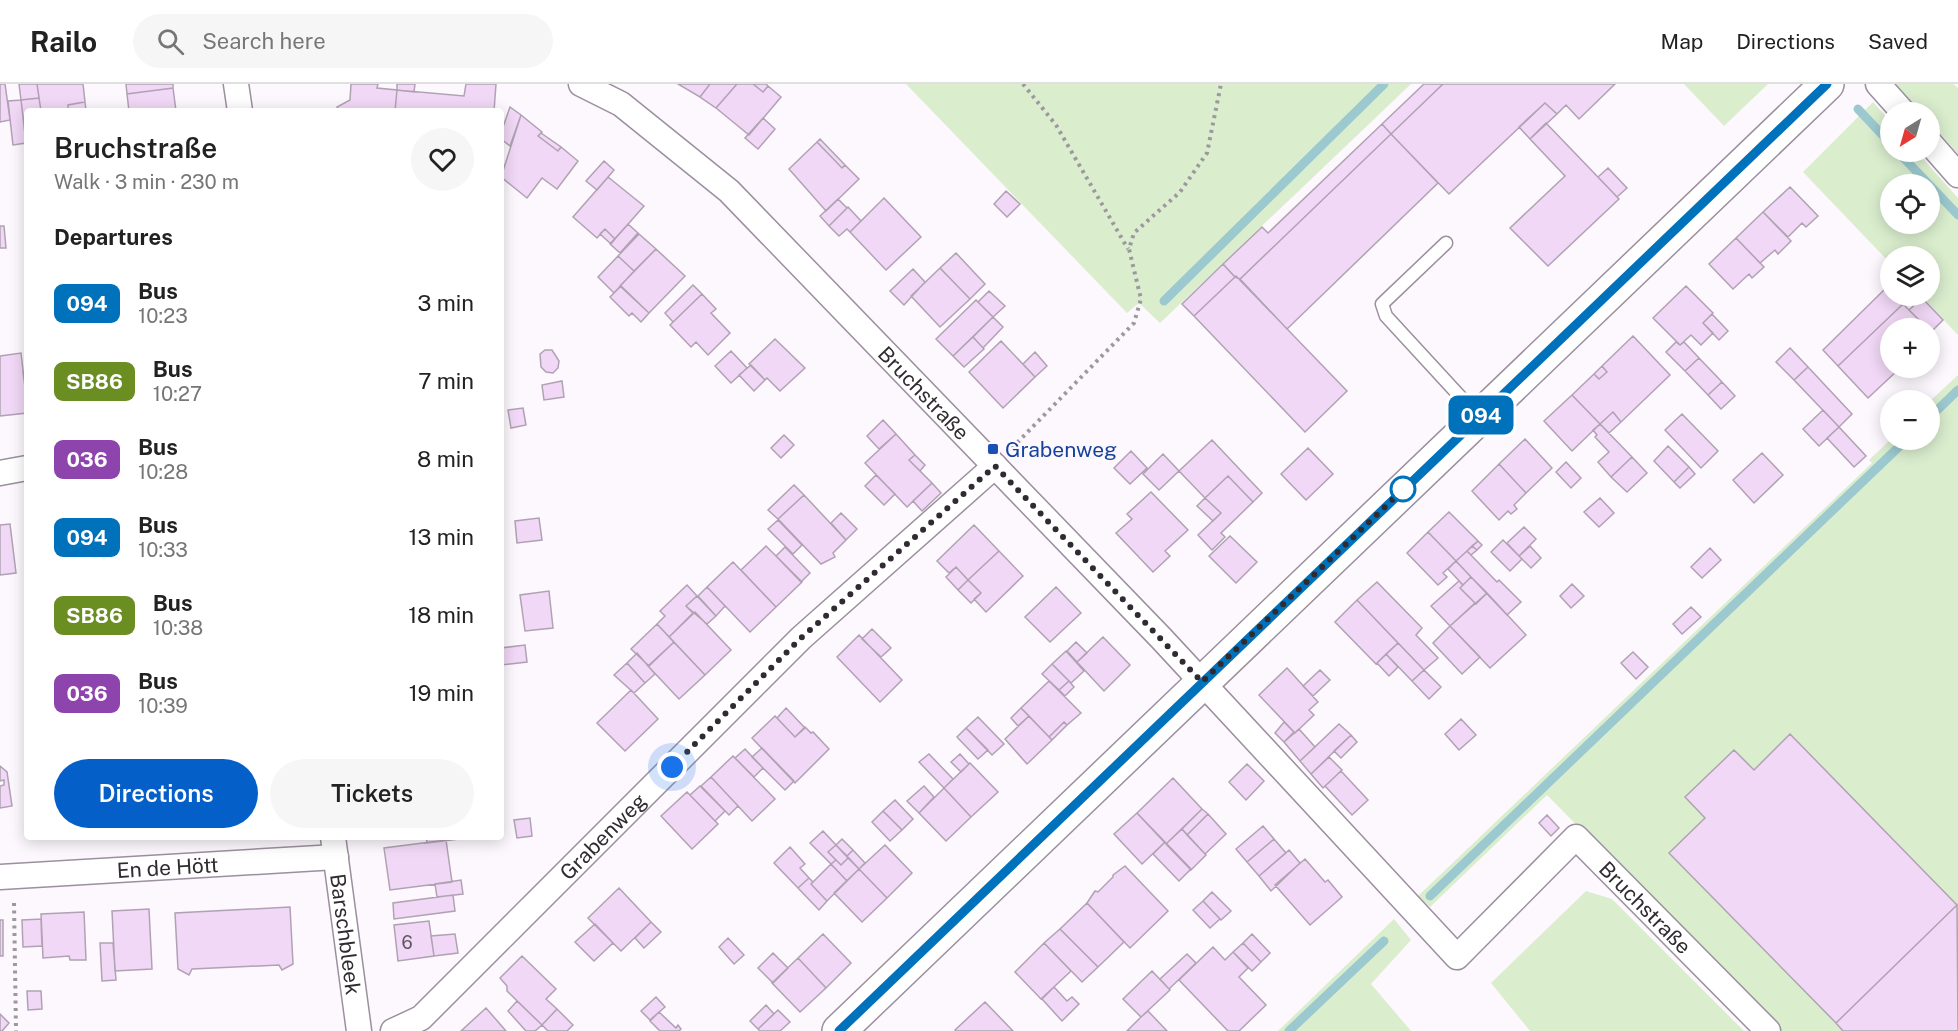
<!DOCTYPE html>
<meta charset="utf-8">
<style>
body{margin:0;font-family:"Public Sans",sans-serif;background:#f6f6f6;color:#222;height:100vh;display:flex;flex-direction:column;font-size:22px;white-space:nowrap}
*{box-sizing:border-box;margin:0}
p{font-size:20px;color:#767676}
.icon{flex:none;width:33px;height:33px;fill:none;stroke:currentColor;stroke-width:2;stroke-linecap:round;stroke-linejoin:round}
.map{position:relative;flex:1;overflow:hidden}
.panel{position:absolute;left:24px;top:24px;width:480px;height:732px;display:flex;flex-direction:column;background:#fff;border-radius:6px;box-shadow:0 3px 15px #0003}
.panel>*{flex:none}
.badge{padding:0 12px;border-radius:9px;font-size:21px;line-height:39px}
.needle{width:39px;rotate:217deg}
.tools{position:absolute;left:1880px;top:18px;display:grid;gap:12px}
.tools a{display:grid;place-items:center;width:60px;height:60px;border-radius:50%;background:#fff;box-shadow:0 3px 15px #0003;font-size:30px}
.you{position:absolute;width:30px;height:30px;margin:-15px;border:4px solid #fff;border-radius:50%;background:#1a73e8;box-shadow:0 0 0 9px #1a73e833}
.map>.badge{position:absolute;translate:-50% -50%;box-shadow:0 0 0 3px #fff}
h2{padding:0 30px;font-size:22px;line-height:54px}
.round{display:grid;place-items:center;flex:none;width:63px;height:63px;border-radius:32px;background:#f6f6f6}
.headline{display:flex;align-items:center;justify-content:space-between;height:102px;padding:0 30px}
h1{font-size:28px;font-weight:600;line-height:45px}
.action{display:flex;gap:12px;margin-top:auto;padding:12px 30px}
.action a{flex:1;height:69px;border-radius:36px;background:#045fc8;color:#fff;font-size:24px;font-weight:600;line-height:69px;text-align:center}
.action a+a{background:#f6f6f6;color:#222}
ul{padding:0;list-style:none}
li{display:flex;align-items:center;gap:18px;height:78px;padding:0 30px}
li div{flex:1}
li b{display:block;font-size:22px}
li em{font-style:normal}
li .badge{min-width:66px;font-weight:700;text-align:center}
header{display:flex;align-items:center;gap:36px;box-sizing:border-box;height:84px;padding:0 30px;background:#fff;border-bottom:2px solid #e0e0e0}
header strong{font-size:28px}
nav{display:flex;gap:33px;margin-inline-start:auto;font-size:21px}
.search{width:420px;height:54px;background:#f6f6f6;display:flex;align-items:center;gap:15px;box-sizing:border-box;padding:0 21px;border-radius:33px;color:#767676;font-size:22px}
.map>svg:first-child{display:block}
.green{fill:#daeece;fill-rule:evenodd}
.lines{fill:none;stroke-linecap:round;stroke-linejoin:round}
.stream{stroke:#9cc9cf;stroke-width:9}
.building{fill:#f1d8f6;stroke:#b0a2b3;stroke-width:1.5}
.lane-casing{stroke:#9c8f9f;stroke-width:15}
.street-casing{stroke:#9c8f9f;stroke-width:27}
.secondary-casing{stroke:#9c8f9f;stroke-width:36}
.path{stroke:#9d979e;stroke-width:4;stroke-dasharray:3 4.5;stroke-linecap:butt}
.lane{stroke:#fff;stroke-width:12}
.street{stroke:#fff;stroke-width:24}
.secondary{stroke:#fff;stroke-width:33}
.line-casing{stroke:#fff;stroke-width:14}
.line{stroke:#0072bc;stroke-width:9}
.walk{stroke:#302b31;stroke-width:6;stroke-dasharray:0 10.8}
.transit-dot{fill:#1a4fb4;stroke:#fdf7fe;stroke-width:2}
.stop-dot{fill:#fff;stroke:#0072bc;stroke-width:3}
.labels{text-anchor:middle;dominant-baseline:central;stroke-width:4.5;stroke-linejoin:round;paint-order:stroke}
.number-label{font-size:18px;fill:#605662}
.street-label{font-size:21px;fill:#302b31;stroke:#fdf7fe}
.transit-label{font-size:21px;fill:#164399;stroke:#fdf7fe;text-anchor:start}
</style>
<header>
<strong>Railo</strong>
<div class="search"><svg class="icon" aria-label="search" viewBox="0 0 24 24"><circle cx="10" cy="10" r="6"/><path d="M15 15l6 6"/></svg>Search here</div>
<nav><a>Map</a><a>Directions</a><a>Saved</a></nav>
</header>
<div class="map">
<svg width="1958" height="947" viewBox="0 0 1958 947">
<rect width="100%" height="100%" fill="#fdf7fe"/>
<path class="green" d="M906,0H1411L1160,239L1139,219L1127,229Z
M1684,0H1768L1724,42Z
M1896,0H1953L1958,4V70L1929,37V28H1921Z
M1873,18L1890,37V68H1917L1958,114V251L1921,212H1929V172H1890V179L1803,88ZM1890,100H1929V140H1890Z
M1958,291V947H1780L1547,711L1430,823L1418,812L1872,379L1869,376L1890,356H1929V318Z
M1586,807L1612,815L1744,947H1530L1491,899Z
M1394,835L1411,856L1371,900L1411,947H1278Z"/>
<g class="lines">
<path class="stream" d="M1858,25L1890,59
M1898,68L1958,131
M1164,217L1384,0
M1929,334L1958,306
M1430,812L1906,356
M1289,947L1384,857"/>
</g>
<path class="building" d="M0,0H5L10,36L0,38Z
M19,0H37L39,14L21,16Z
M37,0H83L85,18L68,21V27H41Z
M126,0H173V4L127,10Z
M351,0H378L377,4L397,6L395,27H339L337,23L350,16Z
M397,0H415L414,8L397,6Z
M466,0H496L494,27H395L397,6L464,12Z
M678,0H710L700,13Z
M710,0H737L716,24L700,13Z
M737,0H753L763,8L768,2L781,13L749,51L716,24Z
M753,0H766L768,2L763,8Z
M1424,0H1443L1391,50L1382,40Z
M1443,0H1615L1579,35L1566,21L1557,30L1545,19L1449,110L1391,50Z
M173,4L176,27H129L127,10Z
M39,14L41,27H27V39L24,40L21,16Z
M21,16L26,59L13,61L8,17Z
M85,18L86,26L68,27V21Z
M1545,19L1557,30L1530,55L1519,43Z
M510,23L521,31L510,62L501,55V49Z
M521,31L542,48L538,52L558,67L561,63L578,77L557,105L542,94L527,114L501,93Z
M763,34L775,45L758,65L745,54Z
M1546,39L1619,115L1548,182L1510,144L1565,92L1530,55Z
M1382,40L1391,50L1240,195L1235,193L1223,180L1262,143L1268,149Z
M541,49L561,63L558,67L538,52Z
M1391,50L1438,99L1287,245L1240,195Z
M820,55L845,81L842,84L817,58Z
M817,58L842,84L845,81L859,95L826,127L789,85Z
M604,77L614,86L597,106L586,97Z
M1608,84L1627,104L1617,113L1598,93Z
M608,93L644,122L615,155L605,145L597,154L573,133Z
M1790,103L1818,132L1806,143L1802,139L1788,153L1763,128Z
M1006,107L1020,120L1007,133L994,120Z
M884,114L921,153L886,186L850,148Z
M838,115L847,124L829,142L820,132Z
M848,123L861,137L850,148L847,145L839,152L829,142Z
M1763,128L1791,157L1778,170L1775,166L1760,179L1736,154Z
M628,140L638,149L620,169L610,160Z
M0,142H4L6,164H0Z
M605,145L615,155L611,160L600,150Z
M639,150L656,165L634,187L618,172Z
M1736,154L1764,183L1752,194L1749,190L1733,205L1709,180Z
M656,165L685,192L649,229L620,202Z
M956,169L985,200L970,215L940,184Z
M618,172L634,187L614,209L598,193Z
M1223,180L1235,193L1194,232L1182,220Z
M940,184L970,215L940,243L911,212Z
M913,185L925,198L904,221L890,207Z
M1236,192L1347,307L1305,348L1194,232Z
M693,201L702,210L673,238L665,229Z
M621,202L649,229L641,238L632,229L629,232L610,213Z
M1686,202L1713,229L1703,239L1713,249L1701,261L1691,251L1680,261L1653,234Z
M1887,203L1890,206V212H1895L1903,220L1838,282L1823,266Z
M989,207L1005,222L993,233L978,218Z
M702,210L716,225L711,229L730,249L708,271L696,258L691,263L670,241Z
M1922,214L1943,236L1931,248L1909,226Z
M976,216L993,233L953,272L936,255Z
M1903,220L1927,244H1890V284H1900L1868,314L1838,282Z
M1712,230L1728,247L1719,256L1703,239Z
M993,233L1003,243L983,264L973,253Z
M1633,252L1670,291L1621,338L1613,328L1600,340L1572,311L1594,290L1599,295L1607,288L1602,282Z
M973,253L984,265L964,283L953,272Z
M775,255L805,284L780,307L767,294L765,296L749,280Z
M1001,257L1035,293L1003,324L969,288Z
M1676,258L1680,261L1684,258L1699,274L1685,287L1666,268Z
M1790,264L1808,283L1794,296L1776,278Z
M545,266H552L559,277L558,284L553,289L546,288L541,283L540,270Z
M731,267L747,284L731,299L715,282Z
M1035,268L1047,282L1035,293L1023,280Z
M21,269L25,303H27V329L0,332V272Z
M1699,274L1722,298L1708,311L1685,287Z
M751,281L765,296L754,307L739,291Z
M1602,282L1607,288L1599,295L1594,290Z
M1808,283L1852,330L1839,343L1794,296Z
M27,287V303H25L23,288Z
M562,297L564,313L544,316L542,301Z
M1722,298L1735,312L1721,325L1708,311Z
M1572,311L1600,340L1572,367L1544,337Z
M523,324L526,341L511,344L508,326Z
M1823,326L1839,343L1819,362L1803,345Z
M1613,328L1621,338L1609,349L1600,340Z
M1682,330L1718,367L1701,384L1665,346Z
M883,336L896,350L879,365L867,352Z
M1600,340L1632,373L1611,393L1598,378L1609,368L1595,353L1597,351L1593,346Z
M1839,343L1866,372L1854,383L1827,354Z
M896,350L915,371L909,376L932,399L907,423L865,379Z
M784,351L794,361L781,374L771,364Z
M1525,355L1552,384L1526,409L1499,380Z
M1212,356L1262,409L1253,418L1228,392L1205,414L1179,387Z
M1668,362L1689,383L1674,398L1654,377Z
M1308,364L1333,390L1306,416L1281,390Z
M1131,367L1147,384L1130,400L1114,384Z
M1762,369L1783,391L1754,419L1733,396Z
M1163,370L1179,387L1159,406L1143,390Z
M915,371L925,381L920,387L909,376Z
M1632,373L1647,389L1627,408L1611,393Z
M1566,378L1581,394L1571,404L1556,388Z
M1499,380L1526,409L1514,421L1517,425L1511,430L1508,427L1499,436L1472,407Z
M1689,383L1695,390L1680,404L1674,398Z
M876,391L895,410L884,421L865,402Z
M1228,392L1253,418L1221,449L1225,453L1212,466L1198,451L1221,429L1205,414Z
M932,399L941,409L922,427L913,417Z
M794,401L804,411L778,435L768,426Z
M1151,408L1188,446L1165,467L1170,472L1153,488L1116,449L1132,435L1127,430Z
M804,411L846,456L833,469L835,473L821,480L778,435Z
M1205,414L1221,429L1213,437L1197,422Z
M1600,414L1614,429L1599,443L1584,428Z
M1449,428L1478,457L1456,477L1428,448Z
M841,429L857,445L846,456L831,439Z
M539,434L542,456L517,459L515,437Z
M778,436L802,461L793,470L768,445Z
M10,440L16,489L0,491V441Z
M974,441L999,467L968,496L956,483L949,489L937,477Z
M1524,443L1536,455L1519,472L1507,459Z
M1428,448L1456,477L1443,489L1447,493L1438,501L1407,469Z
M1230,452L1257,478L1236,499L1209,472Z
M1503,456L1522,475L1510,487L1491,468Z
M1478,457L1482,461L1477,466L1472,462Z
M766,462L802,498L776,523L741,486Z
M1472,462L1477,466L1471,471L1467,467Z
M1530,462L1541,474L1531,484L1519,472Z
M785,463L810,489L801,498L776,472Z
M1710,464L1721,476L1702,494L1691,483Z
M999,467L1023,492L986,528L974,515L981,509L968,496Z
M1467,467L1497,498L1499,496L1521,518L1507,531L1456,477Z
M1456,477L1471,493L1463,501L1448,485Z
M733,478L776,523L750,548L707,503Z
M956,483L968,496L958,506L946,493Z
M1471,493L1487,509L1476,520L1460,504Z
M968,496L981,509L971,519L958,506Z
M1459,497L1463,501L1460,504L1475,519L1450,542L1431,522Z
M1377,498L1422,544L1416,551L1438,574L1424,586L1357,516Z
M1572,500L1584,512L1571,524L1560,512Z
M687,501L697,512L686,522L693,529L669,553L657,540L665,532L660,527Z
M707,503L725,522L716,532L698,512Z
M1056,503L1081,529L1050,558L1025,533Z
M549,507L553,544L525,547L520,511Z
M1487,509L1526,551L1490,584L1450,542Z
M697,512L716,532L707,540L686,522Z
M1357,516L1398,559L1376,580L1335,538Z
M1691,523L1701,533L1682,550L1673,540Z
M695,528L731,566L705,591L669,553Z
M657,540L674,558L649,582L631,565Z
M1450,542L1480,573L1462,590L1433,559Z
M872,545L891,564L881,573L862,555Z
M859,551L902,596L880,618L837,573Z
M1103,553L1130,581L1104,607L1077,578Z
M674,558L705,591L679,615L648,582Z
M1076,558L1087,569L1077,578L1067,567Z
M1398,559L1424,586L1412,597L1386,570Z
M525,561L527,578L501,581V564Z
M1066,567L1084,587L1071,599L1052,580Z
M1633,568L1648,583L1636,595L1621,579Z
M637,569L655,590L645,599L627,579Z
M1386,570L1398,583L1389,592L1377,579Z
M627,579L645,599L634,609L614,591Z
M1052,580L1069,597L1059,606L1042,590Z
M1287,584L1318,618L1309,626L1314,631L1295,649L1259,611Z
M1320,586L1330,596L1313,612L1303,602Z
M1424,586L1441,603L1429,615L1412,597Z
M1049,597L1081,629L1067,641L1064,638L1049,653L1021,624Z
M1069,597L1074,603L1065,612L1059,606Z
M631,606L658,635L625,667L597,639Z
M786,624L805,644L795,653L777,634Z
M1021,624L1029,632L1018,642L1011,634Z
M775,632L795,653L805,643L811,649L813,648L829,665L795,699L752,654Z
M1029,632L1052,656L1027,680L1005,655Z
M978,633L1004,660L992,671L966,644Z
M1461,635L1476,651L1459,666L1445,650Z
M1064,638L1067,641L1052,656L1049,653Z
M1284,638L1294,648L1284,658L1275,649Z
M1339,640L1351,651L1311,690L1300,677Z
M966,644L988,666L978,675L957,653Z
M1299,645L1315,663L1300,677L1284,658Z
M1790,650L1957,821L1836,939L1669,769L1705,734L1685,713L1734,666L1754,686Z
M1351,651L1357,658L1341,674L1334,667Z
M762,664L794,697L785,706L752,673Z
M745,665L763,684L754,693L735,674Z
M929,670L953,695L944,704L919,678Z
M960,670L969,680L961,688L951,678Z
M733,672L775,715L752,737L711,693Z
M1329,673L1342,686L1323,704L1311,690Z
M970,679L998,708L971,733L944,704Z
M1247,680L1264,697L1246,716L1229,698Z
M0,682L7,688L12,722L0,724V702L4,701V696L0,697Z
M1341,687L1368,716L1352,731L1325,702Z
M711,693L738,722L729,731L701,702Z
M1173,694L1202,725L1166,760L1137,729Z
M700,702L725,727L715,737L690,711Z
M924,702L934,713L919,729L907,717Z
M944,704L971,733L946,757L919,729Z
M687,708L718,740L692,765L661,732Z
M895,716L913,735L902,746L883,727Z
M1202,725L1208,730L1187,751L1182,745Z
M883,727L902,746L890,757L872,738Z
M1137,729L1165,758L1142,780L1114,750Z
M1208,730L1226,750L1205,770L1187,751Z
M1547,731L1559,744L1551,752L1539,739Z
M530,734L532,752L517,754L514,736Z
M1263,742L1274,755L1247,778L1236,765Z
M1182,745L1206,771L1191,786L1166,760Z
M823,747L836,761L828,768L836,776L831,780L810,759Z
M426,753H467V754L427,759Z
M842,755L853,766L847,772L836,761Z
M1274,755L1286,769L1259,792L1247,778Z
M446,756L452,798L390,806L384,764Z
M1165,758L1191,785L1179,797L1153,770Z
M836,761L848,774L841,781L828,768Z
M885,761L912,789L887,814L859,785Z
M790,763L805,780L800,784L809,794L798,804L774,779Z
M853,766L865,779L859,785L847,772Z
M1289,766L1300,779L1271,807L1259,792Z
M848,774L859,785L847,797L831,780L836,776L841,781Z
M1305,775L1325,798L1328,796L1342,813L1310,841L1275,801Z
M831,780L847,797L827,817L811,800Z
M1125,782L1168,827L1130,864L1087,819L1095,807L1098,808L1113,793V791Z
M859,785L887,814L862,838L834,809Z
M809,794L813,798L811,800L827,817L819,826L798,804Z
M461,796L463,810L437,813L435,800Z
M619,804L651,838L621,867L588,834Z
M1212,808L1231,827L1221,836L1203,817Z
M453,811L455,827L394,835L393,819Z
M1203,817L1220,835L1210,844L1193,826Z
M1087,819L1124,858L1098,883L1060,845Z
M1957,821L1958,947H1843L1836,939Z
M290,823L293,880L282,886L279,881L192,885L189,891L178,885L175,829Z
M149,825L152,885L115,887L112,827Z
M84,828L86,876H70L69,872L43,874L41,830Z
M41,835L42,862L23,863L22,836Z
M0,836H3V872H0Z
M429,837L434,872L398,877L394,841Z
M651,838L661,848L644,864L635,854Z
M595,840L613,859L594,877L575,858Z
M1060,845L1098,883L1082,898L1044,859Z
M455,850L458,869L434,872L431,852Z
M823,850L851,879L826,904L798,874Z
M1252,850L1270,869L1261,878L1243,859Z
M728,854L744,871L734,880L719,863Z
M100,859H113L116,896L102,897Z
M1044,859L1071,887L1041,915L1015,888Z
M1243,859L1261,878L1252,887L1233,868Z
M1213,863L1225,876L1233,868L1248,884L1239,893L1266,921L1239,947H1228L1179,896Z
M773,869L788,884L773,899L758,884Z
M1187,870L1196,879L1169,905L1160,895Z
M522,872L556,905L546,915L557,925L542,941L507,907V902L500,894Z
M798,874L826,904L800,928L772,899Z
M1152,887L1170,906L1141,933L1123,915Z
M1054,903L1067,917L1072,913L1079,920L1062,937L1042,915Z
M27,907H41L42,925L28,926Z
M656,913L665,923L650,936L641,927Z
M517,917L542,941L535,947H526L508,927Z
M985,918L1013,947H956L955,946Z
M766,921L774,930L758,945L750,937Z
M486,924L506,947H461Z
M557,925L573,941L567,947H548L542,941Z
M778,926L790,938L780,947H760L758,945Z
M1148,927L1167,947H1127L1141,933Z
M659,928L676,944L678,941L681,945L679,947H660L650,937Z
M0,930L9,939L2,947H0Z"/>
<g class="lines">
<g class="lane-casing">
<path id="lane" d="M1446,159L1382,220L1386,232L1478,332"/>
</g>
<g class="street-casing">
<g id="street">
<path d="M236,0L240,27"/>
<path id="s1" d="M581,0L621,20L729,107L1161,554L1457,873L1576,753L1768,947"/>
<path d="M1878,0L1903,28"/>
<path d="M1929,58L1958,91"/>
<path d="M0,389L27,384"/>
<path id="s2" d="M333,753L359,947"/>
<path id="s3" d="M0,793L336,773"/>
<path id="s4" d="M393,947L421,934L801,554L995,382"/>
</g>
</g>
<g class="secondary-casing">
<path id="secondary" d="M839,947L1827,0"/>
</g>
<path class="path" d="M1023,0L1056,41L1128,165
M1012,364L1134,239L1141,215L1129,165L1134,149L1180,108L1207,69L1221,0
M14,819L16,947"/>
<use href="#lane" class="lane"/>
<use href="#street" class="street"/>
<use href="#secondary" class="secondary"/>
</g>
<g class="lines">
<g class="line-casing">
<path id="line" d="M839,947L1827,0"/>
</g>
<use href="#line" class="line"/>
<path class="walk" d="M672,683L801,554L995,382L1202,598L1411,398L1403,405"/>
</g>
<rect class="transit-dot" x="987" y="359" width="12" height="12" rx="3"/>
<circle class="stop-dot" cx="1403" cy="405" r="12"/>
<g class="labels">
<g class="number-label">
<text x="407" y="858">6</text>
</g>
<g class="street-label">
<text stroke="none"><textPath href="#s1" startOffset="464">Bruchstraße</textPath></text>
<text stroke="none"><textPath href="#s4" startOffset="288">Grabenweg</textPath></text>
<text stroke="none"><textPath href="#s3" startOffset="168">En de Hött</textPath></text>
<text stroke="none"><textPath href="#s1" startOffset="1508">Bruchstraße</textPath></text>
<text stroke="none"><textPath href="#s2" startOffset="98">Barschbleek</textPath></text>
</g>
<g class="transit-label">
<text x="1005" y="365">Grabenweg</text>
</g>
</g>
</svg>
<div class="tools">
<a><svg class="needle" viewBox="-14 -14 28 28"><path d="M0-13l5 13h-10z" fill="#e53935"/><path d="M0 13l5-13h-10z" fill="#767676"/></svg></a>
<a><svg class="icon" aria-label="locate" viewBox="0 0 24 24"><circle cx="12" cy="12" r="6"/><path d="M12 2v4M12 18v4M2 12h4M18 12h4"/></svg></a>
<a><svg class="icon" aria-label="layers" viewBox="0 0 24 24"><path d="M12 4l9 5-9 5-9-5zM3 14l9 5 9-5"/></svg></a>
<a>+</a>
<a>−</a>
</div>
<div class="you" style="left:672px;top:683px"></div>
<b class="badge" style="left:1481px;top:331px;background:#0072bc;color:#fff">094</b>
<section class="panel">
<div class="headline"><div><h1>Bruchstraße</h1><p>Walk · 3 min · 230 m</p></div><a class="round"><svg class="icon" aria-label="heart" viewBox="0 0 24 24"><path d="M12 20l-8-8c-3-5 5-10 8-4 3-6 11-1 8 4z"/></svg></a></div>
<h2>Departures</h2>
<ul>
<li><span class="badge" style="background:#0072bc;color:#fff">094</span><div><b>Bus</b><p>10:23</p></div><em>3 min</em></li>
<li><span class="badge" style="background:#6b8e23;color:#fff">SB86</span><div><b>Bus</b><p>10:27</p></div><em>7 min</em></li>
<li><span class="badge" style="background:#8e44ad;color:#fff">036</span><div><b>Bus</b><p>10:28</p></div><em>8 min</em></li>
<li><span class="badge" style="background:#0072bc;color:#fff">094</span><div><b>Bus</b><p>10:33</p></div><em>13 min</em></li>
<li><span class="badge" style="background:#6b8e23;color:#fff">SB86</span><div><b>Bus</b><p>10:38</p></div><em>18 min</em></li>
<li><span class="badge" style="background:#8e44ad;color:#fff">036</span><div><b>Bus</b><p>10:39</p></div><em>19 min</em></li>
</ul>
<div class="action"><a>Directions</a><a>Tickets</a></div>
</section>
</div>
